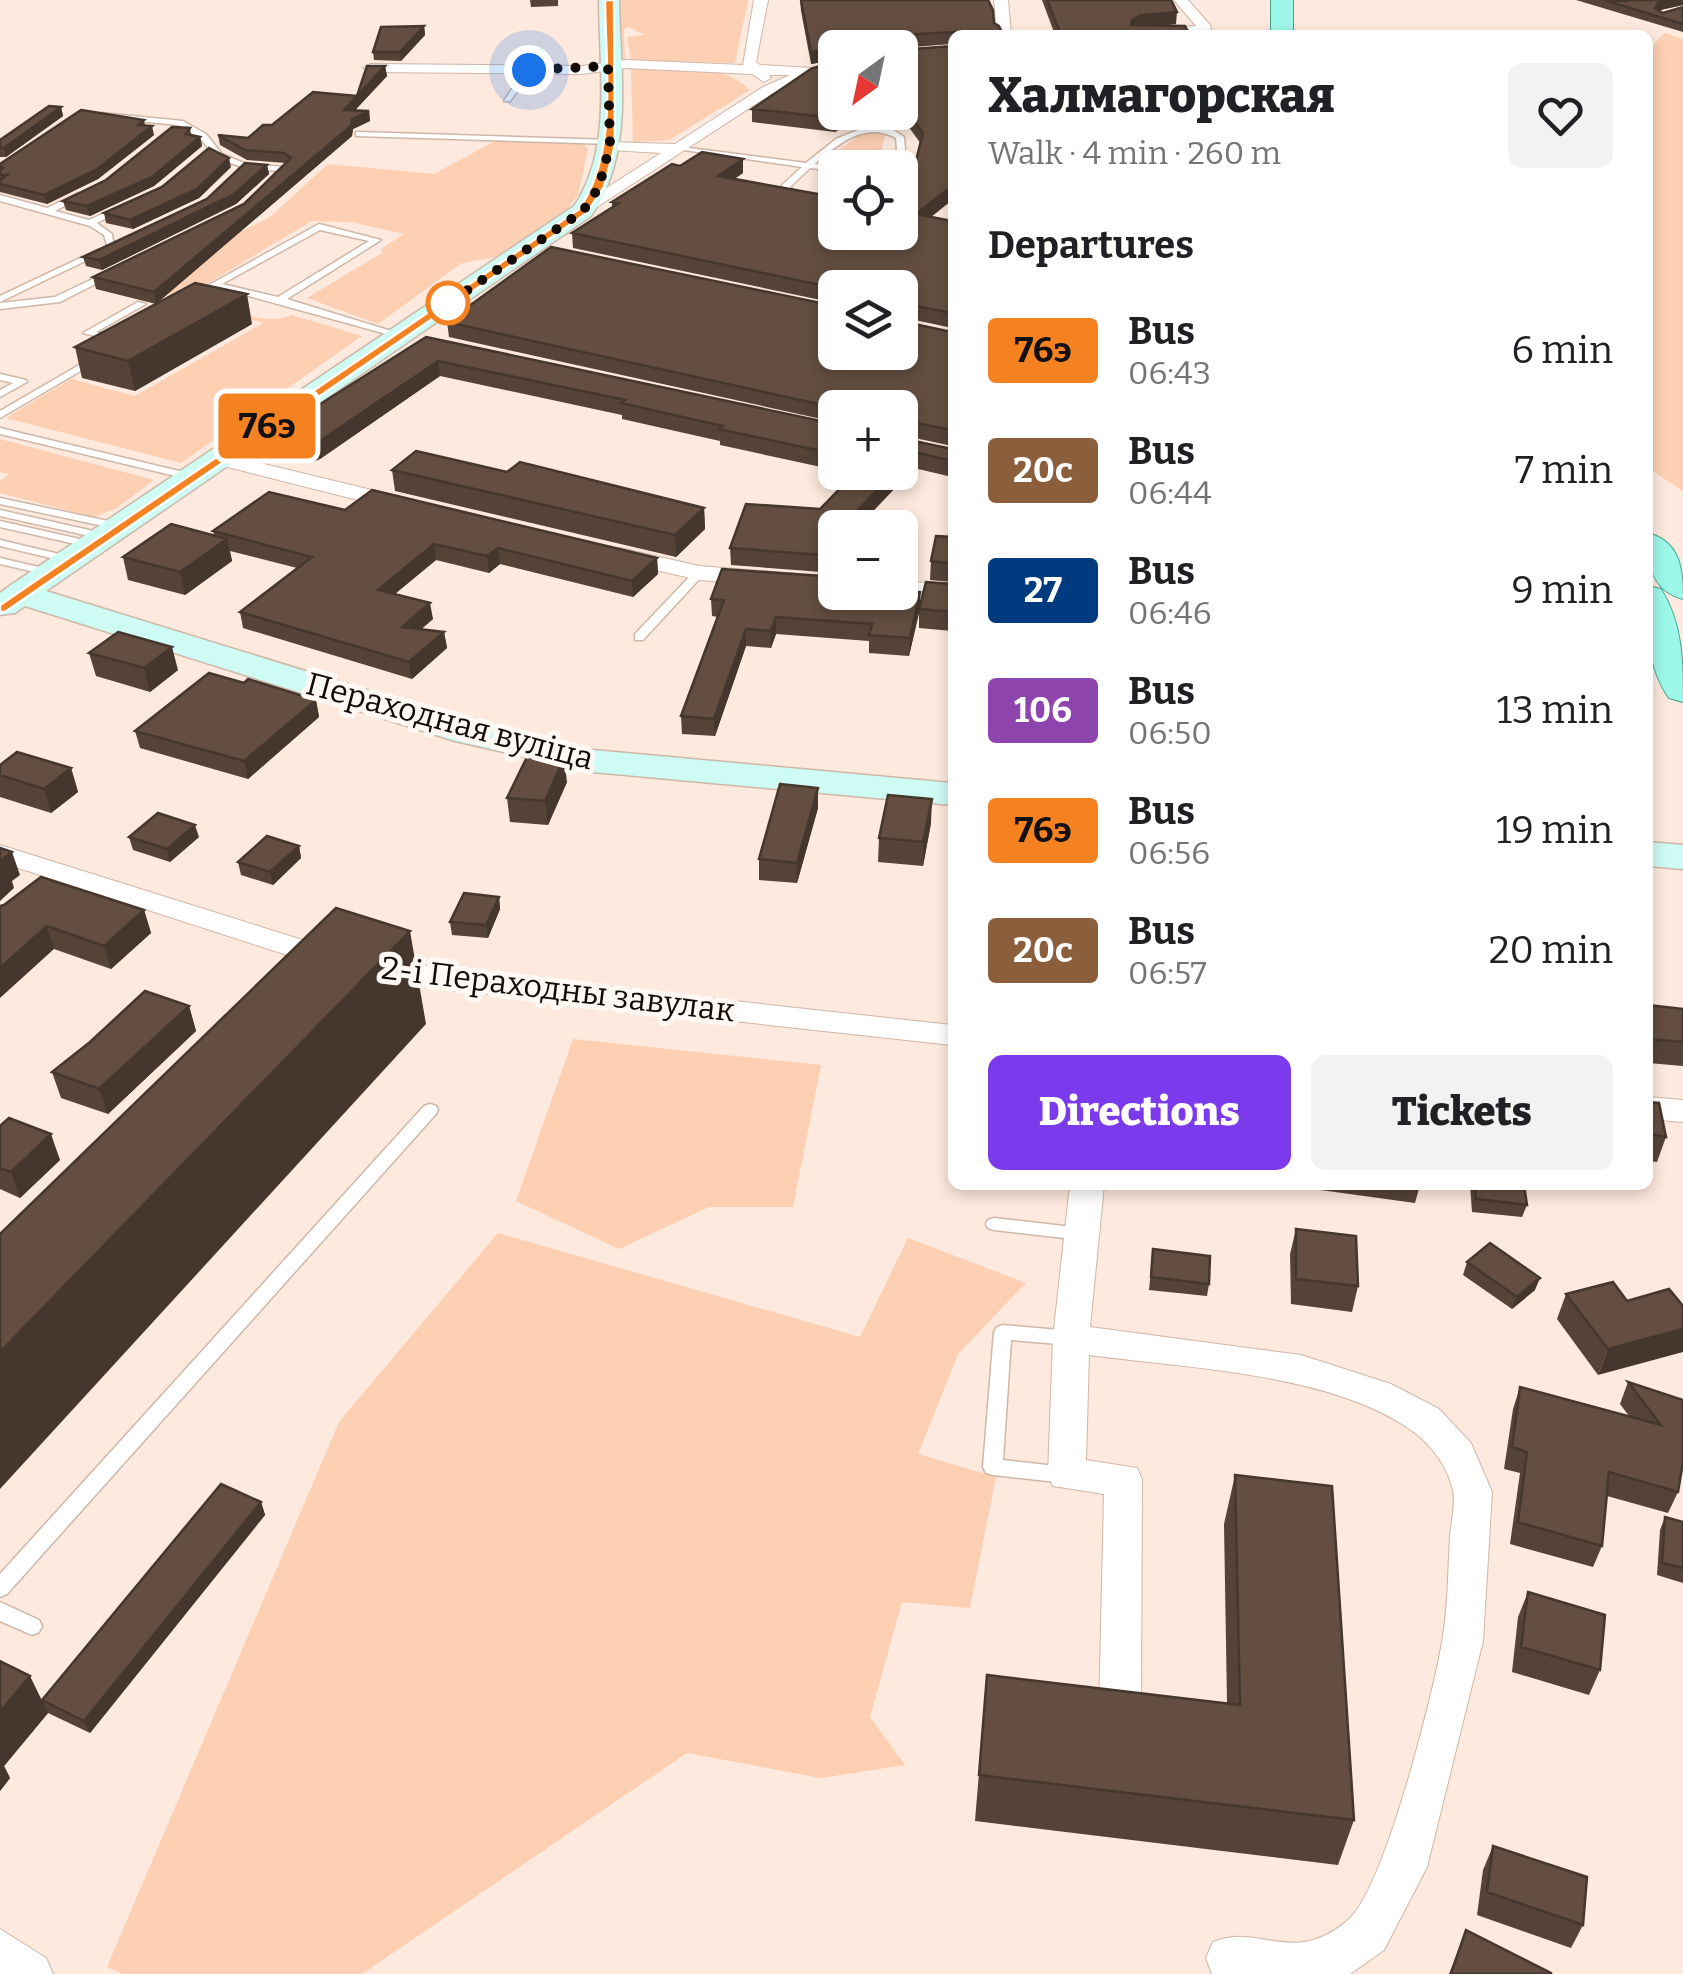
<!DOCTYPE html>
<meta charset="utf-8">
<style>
body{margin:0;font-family:Bitter,serif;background:#f2f2f2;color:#202124;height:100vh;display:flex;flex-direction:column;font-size:38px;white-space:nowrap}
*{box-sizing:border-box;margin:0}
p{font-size:32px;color:#757577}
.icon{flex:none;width:55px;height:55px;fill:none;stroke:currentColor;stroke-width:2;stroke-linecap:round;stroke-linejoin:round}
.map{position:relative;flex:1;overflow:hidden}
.details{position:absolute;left:948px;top:30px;width:705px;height:1160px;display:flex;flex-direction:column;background:#fff;border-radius:15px;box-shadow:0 5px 15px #0003}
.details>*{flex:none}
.badge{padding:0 20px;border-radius:8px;font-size:35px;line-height:65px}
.needle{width:65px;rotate:213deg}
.controls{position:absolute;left:818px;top:30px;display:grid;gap:20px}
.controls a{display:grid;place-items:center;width:100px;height:100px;border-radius:15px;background:#fff;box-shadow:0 5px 15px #0003;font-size:50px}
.you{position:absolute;width:50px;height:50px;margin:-25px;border:8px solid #fff;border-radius:50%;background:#1a73e8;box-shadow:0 0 0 15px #1a73e833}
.map>.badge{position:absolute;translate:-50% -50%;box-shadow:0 0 0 5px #fff}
h2{padding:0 40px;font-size:38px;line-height:90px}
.round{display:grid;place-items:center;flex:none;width:105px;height:105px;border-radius:15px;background:#f2f2f2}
.headline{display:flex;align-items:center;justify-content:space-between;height:170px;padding:0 40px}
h1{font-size:48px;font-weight:800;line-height:75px}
.cta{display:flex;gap:20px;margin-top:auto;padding:20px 40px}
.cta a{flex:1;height:115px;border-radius:15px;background:#7c3aed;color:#fff;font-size:40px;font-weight:800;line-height:115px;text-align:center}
.cta a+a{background:#f2f2f2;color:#202124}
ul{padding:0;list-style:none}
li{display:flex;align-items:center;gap:30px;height:120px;padding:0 40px}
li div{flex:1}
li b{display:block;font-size:38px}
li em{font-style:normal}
li .badge{min-width:110px;font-weight:700;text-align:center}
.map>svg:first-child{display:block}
.green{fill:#fdcfb3}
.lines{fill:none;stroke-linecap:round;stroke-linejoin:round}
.lane-casing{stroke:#cfb7a8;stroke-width:3}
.street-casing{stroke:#cfb7a8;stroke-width:2}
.secondary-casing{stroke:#cfb7a8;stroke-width:3}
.primary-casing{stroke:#43a290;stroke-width:2}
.lane{fill:#fff;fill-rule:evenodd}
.street{fill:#fff;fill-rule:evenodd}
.secondary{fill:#cefbf4;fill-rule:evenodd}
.primary{fill:#9ef8e9;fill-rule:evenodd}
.wall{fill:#554338}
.shaded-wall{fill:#45372e}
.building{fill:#634e41;stroke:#45372e;stroke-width:2.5}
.line{fill:#f58220;stroke:#fff;stroke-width:2.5}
.walk{stroke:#130b06;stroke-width:10;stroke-dasharray:0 18}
.stop-dot{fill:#fff;stroke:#f58220;stroke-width:5}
.labels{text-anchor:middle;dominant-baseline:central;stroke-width:10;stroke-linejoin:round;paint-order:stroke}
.street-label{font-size:32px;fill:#130b06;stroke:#fff9f6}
</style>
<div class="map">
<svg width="1683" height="1974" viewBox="0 0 1683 1974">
<rect width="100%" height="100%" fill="#fde9dd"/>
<path class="green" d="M617,0H748L735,63L631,60L627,37L645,35L629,27L624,29L625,59L617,57Z
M1665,33L1683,39V491L1648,468V49Z
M631,69C671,70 721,61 750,90L669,140L633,142Z
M867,129L885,135L878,166L820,164Z
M495,141L584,144L588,149L578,195L568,208L496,257L462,263L378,324L307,298L382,253L381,249L404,234L351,222L312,221L193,292C219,306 263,328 292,315L362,336L181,463L6,418L71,379L135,396L263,323L134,285L270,217L328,164L434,174Z
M0,440V439L154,480L117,508L94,517L0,493V481L9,474L0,472Z
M573,1039L821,1065L793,1207H709L619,1249L516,1201Z
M498,1233L860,1337L908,1238L1026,1283L958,1354L918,1454L996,1477L970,1608L902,1602L870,1717L905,1765L821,1778L687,1753L362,1974H123L107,1967L339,1422Z"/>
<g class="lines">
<g class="lane-casing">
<path id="lane" d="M526,68L533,70L510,101H504Z
M102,113L183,121L206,134L222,154L246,164L285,167L289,169L278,180H272L271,178L278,171L245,168L216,158L200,138L178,125L99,117Z
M868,126L889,127L904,137L905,149L894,168H886L897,149L896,138C865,121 838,144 815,164L838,167L835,168V171L810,168L790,187L796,192L835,199V205L790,196L782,189V185L802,167L677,149L681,147L806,163L836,139Z
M359,132L610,140L614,142L610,144L356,136V132Z
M78,193L85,195L55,211L89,220L120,206L127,208L97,223L112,234L114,249H108L104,235L90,226L0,201V195L47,208Z
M319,224L381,240L287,299L401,334V338L209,285ZM320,230L369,241L278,297L222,284Z
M97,250L104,252L0,302V296Z
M107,272L115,274L60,302L0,309V303L55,297Z
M138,302L146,304L96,332L119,338V342L83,333Z
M93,357L101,359L0,418V411Z
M0,374L26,380L27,382L0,397V390L13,383L0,380Z
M0,428L200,476L201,478L196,481L0,434Z
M0,498L122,524L128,527L122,530L0,504Z
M0,510L107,534L113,537L107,540L0,516Z
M0,521L93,542L99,545L93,548L0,527Z
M0,540L76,558L78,560L72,563L0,546Z
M0,558L56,571L58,573L52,576L0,564Z
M699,570L703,571V575L643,640H635V634L695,571Z
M430,1104L436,1106L438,1110L436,1114L7,1594L0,1597V1574L424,1106Z
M994,1218L1082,1228L1088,1229L1091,1234L1088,1239L1082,1240L994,1230L988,1228L986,1224L988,1220Z
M1003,1325L1071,1331L1077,1333L1080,1338L1077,1343L1071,1345L1011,1340L1003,1460L1065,1467L1072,1469L1075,1475L1072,1481L1065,1483L993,1475L986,1473L983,1467L994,1332L997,1327Z
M0,1602L39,1620L42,1626L39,1632L32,1635L0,1621Z"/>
</g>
<g class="street-casing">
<path id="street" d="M754,0H768L756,62L760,65L811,68L835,64V72L815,76L773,93L583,216L577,215V207L661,153L610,150L604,148V142L675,144L763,87L790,75H769L771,78L764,82L752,74L626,68L582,74L370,72L363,68L370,64L582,66L626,60L743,65Z
M994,0H1008L1011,35H997Z
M1174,0H1188L1210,25L1212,35H1133L1140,31L1196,26Z
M223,454L413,500L416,505L405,512L216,464L212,460L216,456Z
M620,548L699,566L835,577V591L699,580L612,560L609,555L612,550Z
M900,581L952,585V599L892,593L900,592Z
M0,845L344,953L349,960L344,967H324L0,862Z
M380,958L451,970L952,1025V1045L451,990L370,975L365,968L370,961Z
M1648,1097L1683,1100V1122L1648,1119Z
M1070,1185H1104L1090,1327L1301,1355L1391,1384L1439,1409L1471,1443L1492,1492L1483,1641L1427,1867L1384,1950L1350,1974H1212L1206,1958L1213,1942C1260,1922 1292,1968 1348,1920C1384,1890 1433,1695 1442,1642C1448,1608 1448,1571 1450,1536C1451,1522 1456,1504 1453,1491C1449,1468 1430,1443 1411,1430C1331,1373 1185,1368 1089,1355L1086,1460L1137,1468L1142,1479L1141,1712L1135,1726L1120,1731L1105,1726L1099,1712L1104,1494L1053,1486L1048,1475L1053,1338Z
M0,1929L46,1958L53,1974H0Z"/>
</g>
<g class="secondary-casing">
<path id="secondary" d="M599,0H619C620,73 635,153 591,216L46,591L477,724L593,750L952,783V805L593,772L455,741L25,606L15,613L0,615V593L8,587L574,206C613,149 599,66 599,0Z
M1648,842L1683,845V869L1648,866Z"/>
</g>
<g class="primary-casing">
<path id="primary" d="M1271,0H1293V35H1271Z
M1648,533C1681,542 1683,570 1683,599C1651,591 1646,561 1648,533Z
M1648,586L1661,589C1683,624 1683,662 1683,702L1669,698C1646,665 1646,624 1648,586Z"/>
</g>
<use href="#lane" class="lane"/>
<use href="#street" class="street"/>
<use href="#secondary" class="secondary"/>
<use href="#primary" class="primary"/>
</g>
<path class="wall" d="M530,0H558V6L531,7Z
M800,0L994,23L1003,35H952V44L900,48H835V112H864L835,132L752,122V109L834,60L811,64L801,11Z
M1042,0H1171L1176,24L1156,26L1190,35H1055Z
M1576,0H1622L1626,1L1683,0V5L1660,10L1663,13L1683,7V32Z
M424,26L425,35L401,61L374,60L373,52Z
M952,46V200L931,217L952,221V328L901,317L835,288V303L573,248L572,233L612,208V202L743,173L734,179L900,232L910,184L921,144L898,112H900V50Z
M385,66L387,76L355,110L369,111L370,121L353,129L352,136L157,303L252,324L135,391L82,378L75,347L156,304L96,289L93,277L244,204L285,163L247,160L220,145L218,135L248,138L272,125L357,96Z
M61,107L63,116L6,157H0V140Z
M144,120L145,125L154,135L98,179L47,204L0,192V164Z
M190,128L191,135L200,137L202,146L154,186L90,216L66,210L63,201L106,180Z
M267,165L269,174L236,204L102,270L86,266L83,257L207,199Z
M231,167L199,198L133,229L106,223L104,213Z
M447,322L952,332V446L901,435L900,408H835V422L449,337Z
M426,337L835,424V470L720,445V441L622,419V415L440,376L320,459L312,462L274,452L270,436Z
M900,438L952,449V477L914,468L859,526L835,528V573L731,565L730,548L820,509L854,474L847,472H900Z
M392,470L507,472L704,508L705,529L676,557L395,491Z
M345,510L657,558L658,574L633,597L500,564L489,573L436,560L395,594L433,619L421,629L444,632L447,648L412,679L243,628L240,612L297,568L230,551L232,561L185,595L128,580L123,557L214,535L213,531Z
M952,537V582L930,580L931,561Z
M952,584V631L919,628V611L909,656L869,653V641L776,634L771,648L746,646L715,736L682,734L681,716L718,617L712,616L711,599L920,607Z
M89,653L178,670L150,692L96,676Z
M244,683L316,700L319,717L248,779L140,748L135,731Z
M0,765L71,768L78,792L51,813L0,797Z
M567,782L548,825L510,822L507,798Z
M818,788V808L797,883L759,880V859Z
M931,823L923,866L878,862L879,838Z
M129,837H199L170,862L133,850Z
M299,846L301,858L273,885L241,875L238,862Z
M499,897L500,909L488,938L452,935L450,922Z
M0,906L144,910L151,933L111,969L54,949Z
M1648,1005L1683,1009V1066L1648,1063Z
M189,1006L196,1031L108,1114L61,1098L52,1072Z
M1648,1102L1666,1137L1657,1162L1648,1161Z
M0,1126L60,1160L20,1198L0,1189Z
M1284,1185H1420L1415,1203Z
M1470,1185H1524L1527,1205L1522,1217L1472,1212Z
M1296,1229L1358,1286L1352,1312L1291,1304L1290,1254Z
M1153,1249L1209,1284L1207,1296L1149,1290Z
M1467,1262L1535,1290L1512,1309L1463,1275Z
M1566,1294L1627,1301L1598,1375L1557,1319Z
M1628,1382L1683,1400L1678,1492L1668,1513L1607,1496L1602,1546L1593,1567L1510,1544L1520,1473L1504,1469L1513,1409L1520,1387L1629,1416L1620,1404Z
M1235,1475L1354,1820L1338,1865L975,1821L987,1675L1227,1703L1224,1524Z
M261,1502L265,1515L90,1733L48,1713L4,1766L10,1778L0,1791V1661L42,1700Z
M1665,1517L1683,1522V1583L1657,1575L1660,1530Z
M1528,1592L1600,1670L1589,1695L1512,1672L1518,1617Z
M1493,1846L1583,1925L1571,1948L1477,1915L1483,1870Z
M1466,1930L1551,1974H1449Z"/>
<path class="shaded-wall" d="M1671,0H1683V5L1656,11L1653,16L1658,3Z
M1177,12L1176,24L1140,27L1131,32L1132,20L1141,15Z
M424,26L425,35L401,61L400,52Z
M834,48V60L811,64V52Z
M385,66L387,76L346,120L344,110Z
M61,107L63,116L6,157L4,148Z
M369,111L370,121L353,129L352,136L156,304L154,292L352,119Z
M844,112H864L835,132V118Z
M152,126L154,135L98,179L47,204L44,195Z
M200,137L202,146L154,186L90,216L87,206Z
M229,158L231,167L199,198L133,229L130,220Z
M743,159V173L718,190V176Z
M267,165L269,174L236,204L102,270L99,260Z
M952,186V200L916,229V214Z
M247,294L252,324L135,391L128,361Z
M438,361L440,376L320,459L312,462L309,446Z
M914,452V468L857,528L844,525L894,472H900V466Z
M704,508L705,529L676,557L675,535Z
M227,539L232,561L185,595L180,572Z
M434,544L436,560L380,606L378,590Z
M498,548L500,564L489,573L487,556Z
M657,558L658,574L633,597L632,581Z
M920,592V609L909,656L910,638Z
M430,603L433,619L404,644L402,627Z
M776,617V634L771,648V631Z
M746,629V646L715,736L714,719Z
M444,632L447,648L412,679L409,662Z
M172,647L178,670L150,692L144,668Z
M316,700L319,717L248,779L244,761Z
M564,758L567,782L548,825L545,801Z
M71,768L78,792L51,813L44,789Z
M818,788V808L797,883V863Z
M932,799L931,823L923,866V842Z
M195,825L199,837L170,862L167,849Z
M299,846L301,858L273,885L270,872Z
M12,852L20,875L12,881L14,888L0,901V861Z
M499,897L500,909L488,938L486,925Z
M144,910L151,933L111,969L104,946Z
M47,926L54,949L0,998V968Z
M410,931L426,1024L0,1489V1352Z
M189,1006L196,1031L108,1114L99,1089Z
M51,1134L60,1160L20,1198L11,1172Z
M1540,1278L1535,1290L1512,1309L1517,1297Z
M1683,1329V1352L1598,1375L1608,1349Z
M261,1502L265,1515L90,1733L84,1721Z
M30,1676L48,1713L4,1766L10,1778L0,1791V1712Z"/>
<path class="building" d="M801,0H988L993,10L994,23L999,26L1003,35H954L955,32L900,35L898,48H835V50L834,48L811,52Z
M1047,0H1171L1177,12L1141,15L1132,20L1131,25L1185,26L1190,35H1061Z
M1604,0L1626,1L1630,0H1671L1658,3L1655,8L1663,13L1683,7V24Z
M424,26L400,52H373L381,27Z
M952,46V186L916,214L952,221V313L900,303V288H835L572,233L619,203L612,202L672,164L680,166L702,152L743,159L718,176L835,197V232H900V192L910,184L923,133L900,102V50Z
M835,61V112H844L835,118L752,109L811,69Z
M367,66H385L344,110L369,111L352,119L351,126L154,292L93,277L244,204L291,158L284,153L245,150L218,135L248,138L263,125H272L313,92L357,96Z
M49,106L61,107L4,148H0V140Z
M81,110L144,120L138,125L152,126L96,170L44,195L0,184V180L7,175H0V170L3,168L0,167V164Z
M172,127L190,128L186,134L200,137L152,177L87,206L63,201L106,180Z
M209,148L229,158L197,189L130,220L104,213L162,187Z
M245,163L267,165L234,194L99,260L83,257L207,199Z
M551,247L835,306V352H900V321L952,332V430L900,420V408H836L447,322Z
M195,283L247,294L128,361L75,347Z
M426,337L835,424V454L719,429L723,426L621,403L625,400L438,361L317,443L309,446L270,436Z
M900,438L952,449V461L914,452L900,466Z
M416,451L507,472L520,462L704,508L675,535L392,470Z
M856,472H894L844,525L873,528H835V556L730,548L746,504L820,509Z
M372,490L657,558L632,581L498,548L487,556L434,544L378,590L430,603L402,627L444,632L409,662L240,612L312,557L213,531L269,492L345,510Z
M171,524L227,539L180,572L123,557Z
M936,536L952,537V564L931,561Z
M722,569L835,577V592H900V590L920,592L910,638L869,635L872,624L776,617L771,631L746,629L714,719L681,716L724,600L711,599Z
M926,582L952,584V612L919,609Z
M118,632L172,647L144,668L89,653Z
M209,673L244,683L248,679L316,700L244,761L135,731Z
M17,752L71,768L44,789L0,775V765Z
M528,755L564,758L545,801L507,798Z
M780,784L818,788L797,863L759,859Z
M888,795L932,799L923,842L879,838Z
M158,813L195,825L167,849L129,837Z
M267,836L299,846L270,872L238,862Z
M0,848L12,852L0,861Z
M41,877L144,910L104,946L47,926L0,968V906L4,905Z
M464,893L499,897L486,925L450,922Z
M336,908L410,931L0,1352V1234Z
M145,991L189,1006L99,1089L52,1072L90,1042Z
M1648,1005L1683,1009V1042L1648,1039Z
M1648,1102L1659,1103L1666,1137L1648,1134Z
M9,1118L51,1134L11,1172L0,1168V1126Z
M1475,1185H1524L1527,1205L1476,1199Z
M1296,1229L1356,1236L1358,1286L1296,1279Z
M1490,1243L1540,1278L1517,1297L1467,1262Z
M1153,1249L1210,1256L1209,1284L1151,1277Z
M1613,1282L1627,1301L1669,1289L1683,1306V1329L1608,1349L1566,1294Z
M1628,1382L1683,1400V1462L1678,1492L1609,1472L1602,1546L1518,1522L1527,1452L1512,1447L1520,1387L1661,1425Z
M1235,1475L1332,1486L1354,1820L979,1775L987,1675L1240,1705Z
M221,1484L261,1502L84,1721L42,1700Z
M1665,1517L1683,1522V1568L1662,1563Z
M1528,1592L1605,1615L1600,1670L1521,1647Z
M0,1661L30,1676L0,1712Z
M1493,1846L1587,1877L1583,1925L1487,1892Z
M1466,1930L1551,1973V1974H1451Z"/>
<path class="line" d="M605,0H614L615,145L604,187L587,213L5,612H0V605L579,209C619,150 605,68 605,0Z"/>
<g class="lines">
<path class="walk" d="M448,303L443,307L583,211L599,187L610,145L608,66L529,70"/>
</g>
<circle class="stop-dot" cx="448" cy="303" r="20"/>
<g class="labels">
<g class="street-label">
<text transform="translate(450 721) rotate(15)">Пераходная вуліца</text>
<text transform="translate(558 989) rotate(7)">2-і Пераходны завулак</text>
</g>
</g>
</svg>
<div class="controls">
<a><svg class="needle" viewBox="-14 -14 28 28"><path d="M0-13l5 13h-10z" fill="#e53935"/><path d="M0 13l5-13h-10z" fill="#757577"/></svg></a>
<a><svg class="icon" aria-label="locate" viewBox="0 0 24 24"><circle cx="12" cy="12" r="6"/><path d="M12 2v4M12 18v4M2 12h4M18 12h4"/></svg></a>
<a><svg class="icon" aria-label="layers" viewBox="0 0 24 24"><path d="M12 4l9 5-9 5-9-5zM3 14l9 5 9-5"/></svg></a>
<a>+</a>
<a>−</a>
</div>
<div class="you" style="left:529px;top:70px"></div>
<b class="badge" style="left:267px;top:426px;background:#f58220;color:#111">76э</b>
<section class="details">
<div class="headline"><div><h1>Халмагорская</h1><p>Walk · 4 min · 260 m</p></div><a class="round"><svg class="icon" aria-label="heart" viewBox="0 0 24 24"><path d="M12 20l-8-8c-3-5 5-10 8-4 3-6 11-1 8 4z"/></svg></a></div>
<h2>Departures</h2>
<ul>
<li><span class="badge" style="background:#f58220;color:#111">76э</span><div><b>Bus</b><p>06:43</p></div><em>6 min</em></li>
<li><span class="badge" style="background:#8b5e3c;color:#fff">20с</span><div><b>Bus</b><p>06:44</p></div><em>7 min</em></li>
<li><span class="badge" style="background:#003b80;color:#fff">27</span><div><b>Bus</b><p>06:46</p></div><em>9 min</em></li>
<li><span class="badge" style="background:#8e44ad;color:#fff">106</span><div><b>Bus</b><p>06:50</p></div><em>13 min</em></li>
<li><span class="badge" style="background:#f58220;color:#111">76э</span><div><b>Bus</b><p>06:56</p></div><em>19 min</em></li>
<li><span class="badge" style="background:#8b5e3c;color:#fff">20с</span><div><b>Bus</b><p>06:57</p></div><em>20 min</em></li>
</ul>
<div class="cta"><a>Directions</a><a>Tickets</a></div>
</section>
</div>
